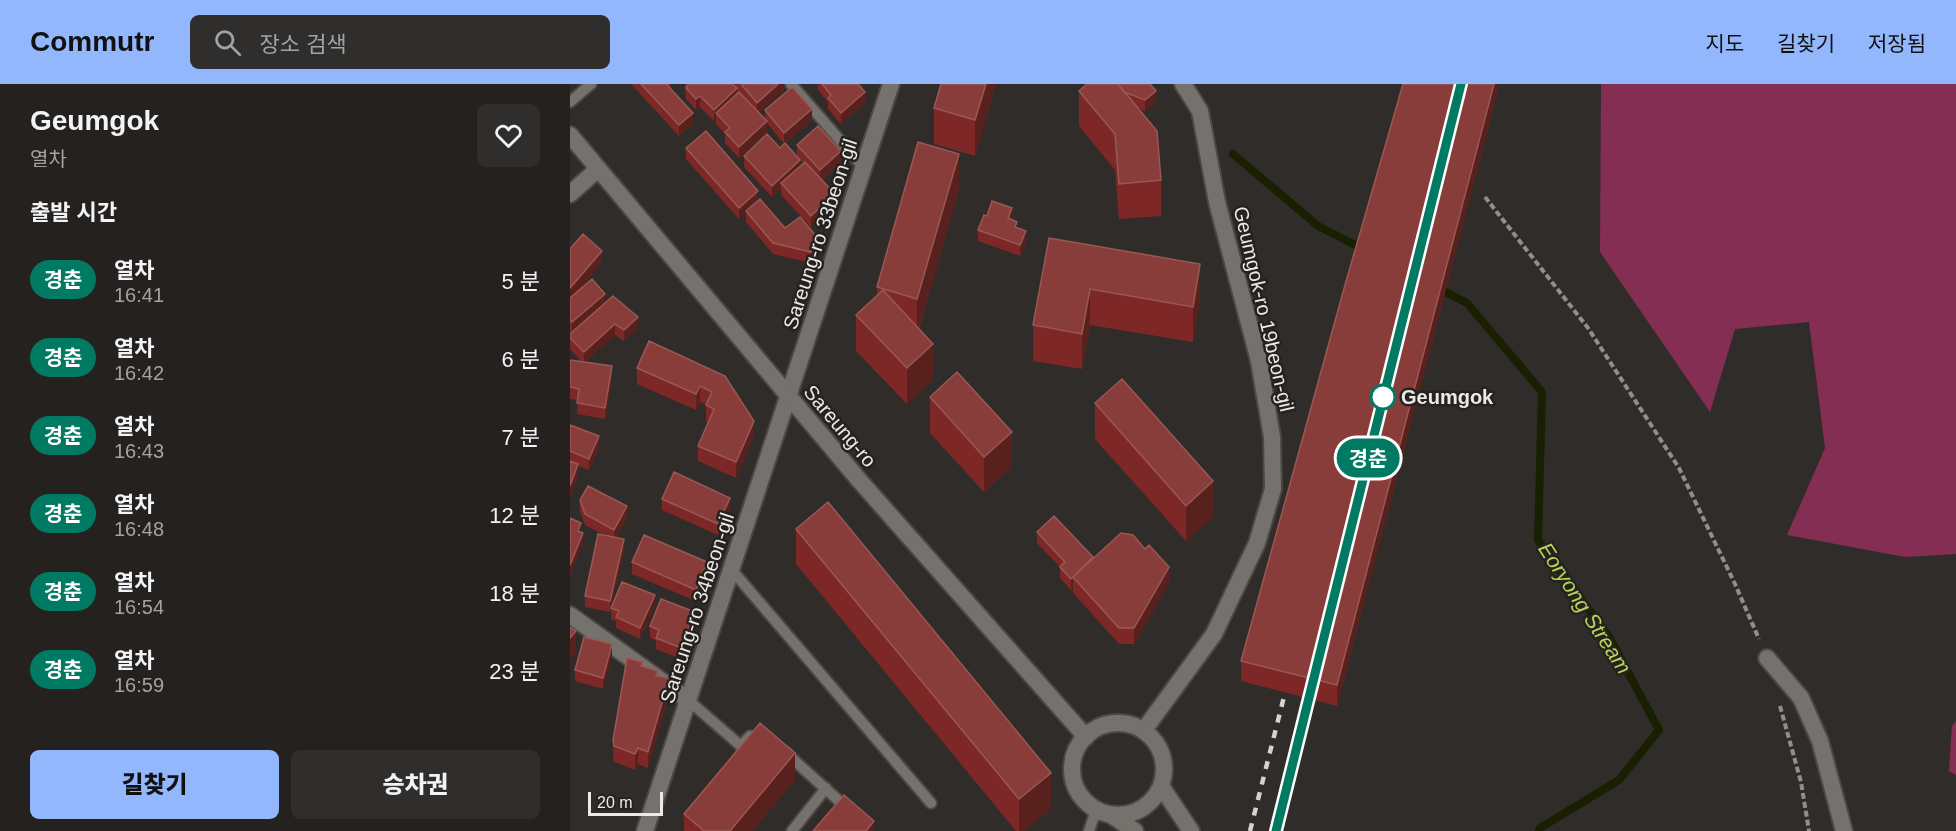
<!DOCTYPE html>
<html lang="ko">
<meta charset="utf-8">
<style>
body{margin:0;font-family:Arial,"Noto Sans KR",sans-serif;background:#302e2c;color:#f1f3f6;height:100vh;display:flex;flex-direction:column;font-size:22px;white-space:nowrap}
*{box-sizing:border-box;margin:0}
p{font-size:20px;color:#a3a3a4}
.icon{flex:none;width:33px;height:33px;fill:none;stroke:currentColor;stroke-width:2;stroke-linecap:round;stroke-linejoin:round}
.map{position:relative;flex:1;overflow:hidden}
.panel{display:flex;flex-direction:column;background:#24211f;width:570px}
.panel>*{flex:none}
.badge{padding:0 12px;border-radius:20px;font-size:21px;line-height:39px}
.scale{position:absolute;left:18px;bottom:15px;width:75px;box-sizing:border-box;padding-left:6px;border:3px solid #ece9e7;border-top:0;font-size:16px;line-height:21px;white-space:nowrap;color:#ece9e7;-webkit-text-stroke:4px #26221f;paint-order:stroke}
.map>.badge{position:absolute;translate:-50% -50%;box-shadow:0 0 0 3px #fff}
h2{padding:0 30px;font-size:22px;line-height:54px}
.round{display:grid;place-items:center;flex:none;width:63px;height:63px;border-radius:9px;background:#302e2c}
.overview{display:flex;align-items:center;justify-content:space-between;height:102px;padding:0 30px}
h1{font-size:28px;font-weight:800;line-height:45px}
.action{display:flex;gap:12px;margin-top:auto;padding:12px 30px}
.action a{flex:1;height:69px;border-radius:9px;background:#92b7fd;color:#111;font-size:24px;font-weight:800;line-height:69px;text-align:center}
.action a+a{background:#302e2c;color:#f1f3f6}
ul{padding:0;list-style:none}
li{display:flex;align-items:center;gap:18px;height:78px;padding:0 30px}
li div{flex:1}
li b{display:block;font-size:22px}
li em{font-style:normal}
li .badge{min-width:66px;font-weight:700;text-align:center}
header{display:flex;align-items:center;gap:36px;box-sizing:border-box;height:84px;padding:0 30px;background:#92b7fd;color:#111}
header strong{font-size:28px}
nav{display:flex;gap:33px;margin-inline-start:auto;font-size:21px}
.search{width:420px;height:54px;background:#302e2c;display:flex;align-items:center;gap:15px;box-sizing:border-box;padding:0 21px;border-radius:9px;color:#a3a3a4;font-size:22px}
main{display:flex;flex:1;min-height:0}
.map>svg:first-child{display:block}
.forest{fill:#842e54}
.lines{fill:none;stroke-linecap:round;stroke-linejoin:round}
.stream{stroke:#192002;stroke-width:8}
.service-casing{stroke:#4b4744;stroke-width:14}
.minor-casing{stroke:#4b4744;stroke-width:20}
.tertiary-casing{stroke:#4b4744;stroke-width:20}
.path{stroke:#928e8c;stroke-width:4;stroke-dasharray:6 3;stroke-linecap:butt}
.service{stroke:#75716d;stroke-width:10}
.minor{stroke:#75716d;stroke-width:16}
.tertiary{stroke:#75716d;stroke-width:16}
.rail{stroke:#d5d2d0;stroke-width:4.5;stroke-dasharray:8 8;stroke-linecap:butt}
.wall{fill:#7d2826}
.shaded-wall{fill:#59211e}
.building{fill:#893d3a;stroke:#995855;stroke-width:1.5}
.line-casing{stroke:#fff;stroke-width:14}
.line{stroke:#007a62;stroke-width:9}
.stop-dot{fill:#fff;stroke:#007a62;stroke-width:3}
.labels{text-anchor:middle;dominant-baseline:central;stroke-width:5;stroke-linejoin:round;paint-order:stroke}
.street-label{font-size:20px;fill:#ece9e7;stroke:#26221f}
.stop-label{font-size:20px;font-weight:bold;fill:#ece9e7;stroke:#26221f;text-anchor:start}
.water-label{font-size:21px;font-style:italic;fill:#b7d557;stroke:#26221f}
</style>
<header>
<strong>Commutr</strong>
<div class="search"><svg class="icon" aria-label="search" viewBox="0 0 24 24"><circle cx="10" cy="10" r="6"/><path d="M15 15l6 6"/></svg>장소 검색</div>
<nav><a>지도</a><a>길찾기</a><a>저장됨</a></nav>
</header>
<main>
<section class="panel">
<div class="overview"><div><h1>Geumgok</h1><p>열차</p></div><a class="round"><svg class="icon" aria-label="heart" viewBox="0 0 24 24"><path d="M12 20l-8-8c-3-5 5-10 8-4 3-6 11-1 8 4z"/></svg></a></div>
<h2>출발 시간</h2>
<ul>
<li><span class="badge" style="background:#007a62;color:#fff">경춘</span><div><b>열차</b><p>16:41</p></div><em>5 분</em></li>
<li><span class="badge" style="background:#007a62;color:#fff">경춘</span><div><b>열차</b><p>16:42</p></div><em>6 분</em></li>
<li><span class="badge" style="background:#007a62;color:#fff">경춘</span><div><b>열차</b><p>16:43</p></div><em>7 분</em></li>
<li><span class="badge" style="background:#007a62;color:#fff">경춘</span><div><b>열차</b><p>16:48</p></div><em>12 분</em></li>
<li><span class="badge" style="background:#007a62;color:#fff">경춘</span><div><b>열차</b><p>16:54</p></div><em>18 분</em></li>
<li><span class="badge" style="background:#007a62;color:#fff">경춘</span><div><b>열차</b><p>16:59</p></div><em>23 분</em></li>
</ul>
<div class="action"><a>길찾기</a><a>승차권</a></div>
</section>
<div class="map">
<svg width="1386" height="747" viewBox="0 0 1386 747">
<rect width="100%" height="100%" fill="#302c29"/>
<path class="forest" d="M1031,0H1386V470L1335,473L1217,451L1255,364L1239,238L1165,245L1140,328L1030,168Z
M1386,637V691L1379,687L1382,642Z"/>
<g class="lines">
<path class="stream" d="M663,70L748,142L793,165
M868,204L897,219L972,308L968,456L1039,553L1089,646L1049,696L970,744L969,747"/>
<g class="service-casing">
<path id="service" d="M221,0L294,84
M0,18L21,0
M161,485L361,719
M118,616L171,662L180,652
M215,668L279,726
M222,747L256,704
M519,747L526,726"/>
</g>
<g class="minor-casing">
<path id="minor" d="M0,110L28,85
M0,531L118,616
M1197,574L1231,614L1250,657L1274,747
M574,646L644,550L687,459L703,405L702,353L689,277L647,118L630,27L613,0
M75,747L321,0"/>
</g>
<g class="tertiary-casing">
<path id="tertiary" d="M0,51L289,396L516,653
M502 685a46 46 0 1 1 92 0a46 46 0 1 1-92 0Z
M591,702L621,747
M541,731L565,747"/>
</g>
<path class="path" d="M915,113L1018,244L1109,384L1165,500L1189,555
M1210,622L1231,698L1239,747"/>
<use href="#service" class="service"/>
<use href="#minor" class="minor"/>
<use href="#tertiary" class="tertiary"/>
<path class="rail" d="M680,747L719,593
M706,747L743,598"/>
</g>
<path class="wall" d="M61,0H101V5L123,40L109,52Z
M115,0H214V6L188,28L195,36V26L242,36L215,59L230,82L233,79L227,72V61L271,78L252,96L265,121L241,143L211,111V104L202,113L174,83V72L210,64L214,60L197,39V48L169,74L155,59V50L146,40V34L144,37L130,23L126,26L116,15Z
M248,0H288L295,19L271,40L258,25V18L248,6Z
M426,0L405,72L364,60V24Z
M928,0V6L767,622L671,597V577Z
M509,7H586V18L575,27L568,24L591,96V132L549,135L545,86L509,42Z
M116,64L188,117L215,144L247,164L241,179L203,170L176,138V129L169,135L116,75Z
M389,105L349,244L363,295L337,320L286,267V231L307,212V203Z
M417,132L442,136L456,158L450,172L408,157V146Z
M479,154L630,215L623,258L520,241L512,285L463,277V241Z
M0,165L32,178L4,211L35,219L68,244L54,257L45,251L15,278L42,293L35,335L7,330L8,316L0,315V276L12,278L0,265V250L2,248L0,247Z
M67,284L155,292L184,353L166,394L128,377V362L139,338L136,337V321L130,318L126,326L67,300Z
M360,313L442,383L414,408L360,349Z
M525,319L643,433L616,457L525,355Z
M0,341L29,363L19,386L8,382V391L0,413Z
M92,415L160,425L148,451L92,426Z
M10,416L57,434L46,454L54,466L40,528L15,523V512L34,451L15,441L10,427Z
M226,445L481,725L454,747H446L226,480Z
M467,448L523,473L599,499L564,560H549L503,509V504L501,506L490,494V483L467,459Z
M62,478L137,489L126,517L62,490Z
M85,522L70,555L46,544V537L41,535V524Z
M125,539L111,575L86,565V556L80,554V542Z
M42,571L33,605L5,597V586Z
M73,583L88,592L99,610L78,684L68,680L65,686L44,678L43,672V656Z
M225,696L182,747H114V730Z"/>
<path class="shaded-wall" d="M208,0H214V6L187,30V19Z
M416,0H426L405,72V36Z
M924,0H928V6L767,622V601Z
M167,4V16L146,29V34L144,37V26Z
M586,7V18L575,27V16Z
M295,8V19L271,40V29Z
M130,12V23L126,26V15Z
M242,25V36L214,60V49Z
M123,29V40L109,52V41Z
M197,37V48L169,74V63Z
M271,67V78L250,97V86Z
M389,70V105L347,249V215Z
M230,76V87L211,99V104L202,113V102Z
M188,107V118L176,127V129L169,135V124Z
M265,110V121L241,143V132Z
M442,124V135L438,145V134Z
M456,147V158L450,172V161Z
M247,153V164L241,179V168Z
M32,167V178L0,215V204Z
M630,180V215L623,258V223Z
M520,205V241L512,285V250Z
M35,210V221L2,249V238Z
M68,233V244L54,257V246Z
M45,240V251L14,279V268Z
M363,260V295L337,320V284Z
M42,282V293L35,335V324Z
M130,302V318L126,326V310Z
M184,337V353L166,394V378Z
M442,348V383L414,408V373Z
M29,352V363L19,386V375Z
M8,380V391L0,413V402Z
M643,397V433L616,457V422Z
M160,414V425L148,451V440Z
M57,422V434L44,457V446Z
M13,449V460L0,492V481Z
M54,455V466L40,528V517Z
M523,473L503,493V504L501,506V495Z
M137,478V489L126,517V506Z
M599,483V499L564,560V544Z
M85,511V522L70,555V544Z
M125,528V539L111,575V564Z
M6,547V567L0,575V554Z
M42,560V571L33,605V594Z
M99,594V610L78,684V668Z
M68,664V680L65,686V670Z
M225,669V696L182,747H160Z
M481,689V725L454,747H449V715Z
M304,737V747H296Z"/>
<path class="building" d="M71,0H98L97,1L123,29L109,41Z
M119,0H162L167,4L144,26L130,12L126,15L116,4Z
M171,0H208L187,19Z
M252,0H288L295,8L271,29L258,14L261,11Z
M371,0H416L405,36L364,24Z
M517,0H548L587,47L591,96L549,100L545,50L509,7Z
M548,0H580L586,7L575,16L554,8Z
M833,0H924L767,601L671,577L775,201Z
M222,3L242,25L214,49L195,26Z
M169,8L197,37L169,63L155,48L160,44L146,29Z
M248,42L271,67L250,86L227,61Z
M136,47L188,107L169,124L116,64Z
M197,50L210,64L215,59L230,76L202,102L174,72Z
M348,58L389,70L347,215L307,203Z
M235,78L265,110L241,132L211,99Z
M190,115L215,144L230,133L247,153L241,168L203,159L176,127Z
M422,117L442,124L438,134L447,138L445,143L456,147L450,161L408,146L414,131L417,132Z
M13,150L32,167L0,204V165Z
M479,154L630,180L623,223L520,205L512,250L463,241Z
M22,195L35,210L2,238L0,236V214Z
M313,206L363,260L337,284L286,231Z
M43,212L68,233L54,246L45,240L14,268L0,254V250Z
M79,257L155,292L184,337L166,378L128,362L144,325L136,321L142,308L130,302L126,310L67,284Z
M0,276L42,282L35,324L7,319L9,305L0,303Z
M387,288L442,348L414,373L360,313Z
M552,295L643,397L616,422L525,319Z
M0,341L29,352L19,375L0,367Z
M0,377L8,380L0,402Z
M104,388L160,414L148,440L92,415Z
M18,402L57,422L44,446L15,430L10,416Z
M258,418L481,689L449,715L226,445Z
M484,432L523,473L501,495L490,483L495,478L467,448Z
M0,434L11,439L8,447L13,449L0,481Z
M551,449L563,451L575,465L579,461L599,483L564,544H549L503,493Z
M28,450L54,455L40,517L15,512Z
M74,451L137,478L126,506L62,478Z
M52,498L85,511L70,544L46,533L49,527L41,524Z
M91,515L125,528L111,564L86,554L89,546L80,542Z
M0,543L6,547L0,554Z
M14,553L42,560L33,594L5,586Z
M57,574L73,578L71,582L88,587L86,592L99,594L78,668L68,664L65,670L44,662L43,656Z
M190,639L225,669L160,747H134L114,730Z
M274,711L304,737L296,747H243Z"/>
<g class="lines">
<g class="line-casing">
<path id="line" d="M706,747L891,0"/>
</g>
<use href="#line" class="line"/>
</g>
<circle class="stop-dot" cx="813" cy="313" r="12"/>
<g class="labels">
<g class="street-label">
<text transform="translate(250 150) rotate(-72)">Sareung-ro 33beon-gil</text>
<text transform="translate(694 225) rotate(77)">Geumgok-ro 19beon-gil</text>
<text transform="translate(270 342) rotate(50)">Sareung-ro</text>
<text transform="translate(127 524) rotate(-72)">Sareung-ro 34beon-gil</text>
</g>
<g class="stop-label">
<text x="831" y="313">Geumgok</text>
</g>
<g class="water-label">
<text transform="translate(1015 524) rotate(57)">Eoryong Stream</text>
</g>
</g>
</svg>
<div class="scale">20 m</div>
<b class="badge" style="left:798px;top:374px;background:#007a62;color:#fff">경춘</b>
</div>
</main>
